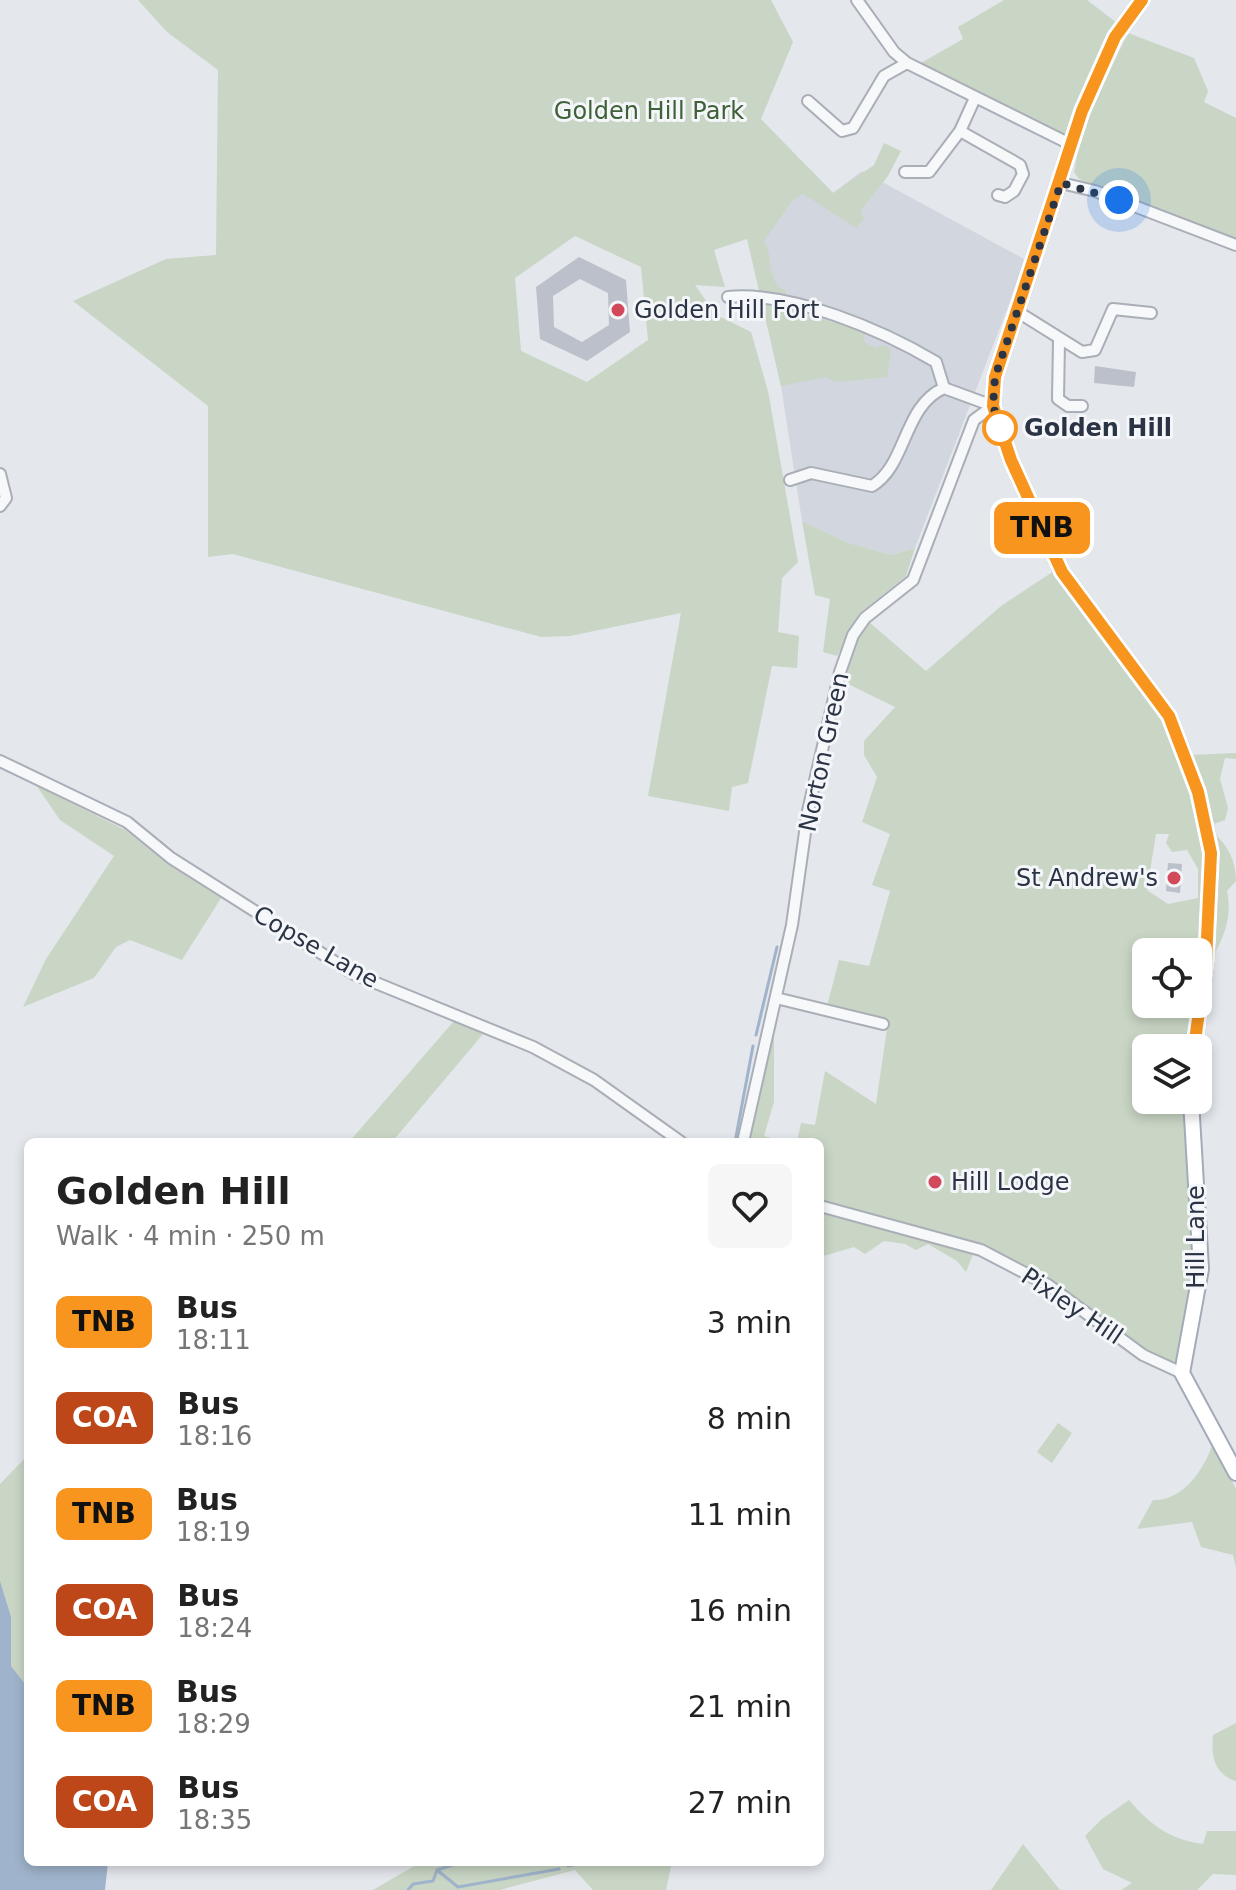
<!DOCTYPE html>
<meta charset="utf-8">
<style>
body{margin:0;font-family:"DejaVu Sans",sans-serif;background:#f6f6f6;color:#222;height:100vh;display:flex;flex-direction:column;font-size:30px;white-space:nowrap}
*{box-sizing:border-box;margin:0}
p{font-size:26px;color:#767676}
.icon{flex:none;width:44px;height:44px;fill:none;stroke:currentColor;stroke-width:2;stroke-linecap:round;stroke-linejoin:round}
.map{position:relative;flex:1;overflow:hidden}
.panel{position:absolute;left:24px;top:1138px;width:800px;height:728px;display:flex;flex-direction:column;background:#fff;border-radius:12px;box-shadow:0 4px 12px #0003}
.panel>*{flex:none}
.badge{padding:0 16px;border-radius:12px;font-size:28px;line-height:52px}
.controls{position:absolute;left:1132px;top:938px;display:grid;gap:16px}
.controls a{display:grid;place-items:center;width:80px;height:80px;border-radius:12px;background:#fff;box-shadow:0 4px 12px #0003;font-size:40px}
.you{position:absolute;width:40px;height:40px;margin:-20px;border:6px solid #fff;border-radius:50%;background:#1a73e8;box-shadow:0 0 0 12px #1a73e833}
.map>.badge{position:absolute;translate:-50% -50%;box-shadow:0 0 0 4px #fff}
.round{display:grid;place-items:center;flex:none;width:84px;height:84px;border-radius:12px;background:#f6f6f6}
.head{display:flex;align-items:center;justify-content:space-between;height:136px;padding:0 32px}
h1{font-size:38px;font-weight:700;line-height:60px}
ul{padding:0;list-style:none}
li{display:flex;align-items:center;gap:24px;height:96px;padding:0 32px}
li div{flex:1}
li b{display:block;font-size:30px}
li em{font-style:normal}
li .badge{min-width:88px;font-weight:700;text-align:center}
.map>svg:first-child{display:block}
.built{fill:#d2d6de}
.green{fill:#c9d6c5;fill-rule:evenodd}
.water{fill:#9fb4cc}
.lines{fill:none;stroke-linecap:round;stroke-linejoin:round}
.stream{stroke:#9fb4cc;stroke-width:3}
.building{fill:#bbc0ca;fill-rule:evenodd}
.minor-casing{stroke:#a9aeb7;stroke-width:14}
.major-casing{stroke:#a3abb8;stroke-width:18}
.minor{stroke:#f7f8fa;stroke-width:10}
.major{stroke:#fff;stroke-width:14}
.line-casing{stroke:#fff;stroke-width:18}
.line{stroke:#f7951e;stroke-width:12}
.walk{stroke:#2b3445;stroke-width:8;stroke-dasharray:0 14.4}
.poi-dot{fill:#d1495b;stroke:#f4f6f9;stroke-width:3}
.stop-dot{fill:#fff;stroke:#f7951e;stroke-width:4}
.labels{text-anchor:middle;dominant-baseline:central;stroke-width:6;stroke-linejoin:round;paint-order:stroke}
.park-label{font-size:24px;fill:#3f6138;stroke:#f4f6f9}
.poi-label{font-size:24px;fill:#2b3445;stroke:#f4f6f9;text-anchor:start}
.stop-label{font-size:24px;font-weight:bold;fill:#2b3445;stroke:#f4f6f9;text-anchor:start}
.street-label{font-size:24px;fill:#2b3445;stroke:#f4f6f9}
</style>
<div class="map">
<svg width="1236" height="1890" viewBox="0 0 1236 1890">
<rect width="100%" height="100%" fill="#e4e7ec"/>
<path class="built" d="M810,169L833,193L862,171L1026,260L915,548L891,555L846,542L802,521L781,386L748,239Z"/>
<path class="green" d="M138,0H771L793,42L761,119L833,193L874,165L884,143L901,151L888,176L861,210L864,219L856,228L803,194L792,201L764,241C775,259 765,282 786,291L785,309L865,331L864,342L875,348L884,345L891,349L887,377L836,382L826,377L781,386L747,239L714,250L725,287L695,285L715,314L751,332L768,391L798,562L782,578L778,632L799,636L797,668L772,666L748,783L732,787L729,811L648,796L681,613L570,636L541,637L233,554L208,557V406L73,301L166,259L216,255L218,70L167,32ZM575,236L641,267L648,340L587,382L521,351L515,278Z
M1004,0H1087L1117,23L1070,144L1043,125L921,63L963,39L958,27Z
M1128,33L1194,58L1208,91L1204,102L1236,118V239L1079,179L1074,172L1083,126Z
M802,521L846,542L891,555L915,548L906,576L860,613L837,656L823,652L830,599L815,595Z
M1054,571L1163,719L1212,832C1228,844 1236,862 1236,881L1227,891C1235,929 1213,953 1198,985V952H1146V1004H1196L1190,1048H1146V1100H1187L1196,1271L1179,1359L1169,1365L1145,1352L1050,1280L981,1245L977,1244L966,1272L957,1261L928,1244L916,1250L905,1244L884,1241L865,1254L854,1247L820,1257V1213L840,1218L845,1208L820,1200V1142H797L801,1123L815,1125L825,1071L876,1104L888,1022L826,1010L839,960L869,966L890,891L872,885L890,834L862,822L877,777L864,755V741L895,707L848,684C844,660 855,641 869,622L926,671L1001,606ZM1156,834H1169L1166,843L1172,852L1187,850L1198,869V898L1168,904L1147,890Z
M1236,753V759L1225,758L1220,779L1228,808L1225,820L1208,826L1190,755Z
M36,785L125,830L166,863L221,898L182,960L130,940L116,947L94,978L23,1007L46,959L114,856L60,820Z
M454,1021L483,1034L392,1142H349Z
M767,1036L774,1038V1102L764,1136L787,1142H743Z
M1058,1423L1072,1433L1052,1463L1037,1452Z
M1213,1443L1236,1489V1568L1233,1555L1201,1547L1192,1522L1137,1529L1153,1500C1183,1501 1204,1470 1213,1443Z
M28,1455V1704L0,1692V1484Z
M1236,1723V1780L1235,1781C1214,1773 1211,1756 1213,1735Z
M1129,1800C1150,1825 1171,1840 1203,1844L1207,1831H1236V1875L1213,1874L1197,1890H1121L1132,1883L1103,1869L1085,1836L1102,1819Z
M1023,1844L1060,1890H991Z
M421,1862H672L666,1890H593L575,1870L500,1890H373Z"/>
<path class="water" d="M0,1581L11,1617V1666L28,1688V1862H108L105,1890H0Z"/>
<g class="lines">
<path class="stream" d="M756,1035L777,947
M735,1142L753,1046
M568,1866L587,1862
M437,1870L458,1887L559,1869
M408,1890L413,1884L433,1881L437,1870L462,1862"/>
</g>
<path class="building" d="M579,257L626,280L630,332L587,361L540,339L536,287ZM580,279L608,293L609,325L582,342L554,327L553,296Z
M1095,366L1136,372L1134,387L1094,383Z
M1168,863L1182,864L1180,893L1166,891Z"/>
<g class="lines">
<g class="minor-casing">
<path id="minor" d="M857,0L894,52L907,63L1070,144
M808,101L842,131L853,128L884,76L907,63
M960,131L1020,165L1023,174L1014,191L1005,197L998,195
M905,172H929L960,131L975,98
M1061,183L1095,191L1236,245
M728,297C791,291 882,330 936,362L944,388
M1018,312L1082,352L1095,350L1113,309L1151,313
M1059,341L1058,399L1068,406H1082
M0,474L6,498L0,506
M790,480L811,473L872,486C907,465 903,406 944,388L993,406
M0,761L127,822L171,858L354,974L533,1047L594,1080L681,1142
M776,998L883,1024
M743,1142L792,925L808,811L840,672L853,635L865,618L913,580L974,420L993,406
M820,1206L981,1250L1048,1285L1143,1355L1182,1373"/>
</g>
<g class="major-casing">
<path id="major" d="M1142,0L1115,37L1082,111L995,377L993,406L1011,460L1062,572L1169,716L1198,792L1211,853L1206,960L1194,1048
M1191,1100L1201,1269L1182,1373L1236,1473"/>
</g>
<use href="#minor" class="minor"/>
<use href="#major" class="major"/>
</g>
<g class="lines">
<g class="line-casing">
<path id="line" d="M1142,0L1115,37L1082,111L995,377L993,406L1011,460L1062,572L1169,716L1198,792L1211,853L1206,960L1194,1048"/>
</g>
<use href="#line" class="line"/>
<path class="walk" d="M1000,428L1002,433L993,406L995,377L1061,183L1119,200"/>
</g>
<g class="poi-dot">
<circle cx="618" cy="310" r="8"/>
<circle cx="1174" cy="878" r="8"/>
<circle cx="935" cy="1182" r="8"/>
</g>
<circle class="stop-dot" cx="1000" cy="428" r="16"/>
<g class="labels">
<g class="park-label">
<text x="649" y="111">Golden Hill Park</text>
</g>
<g class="poi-label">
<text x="634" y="310">Golden Hill Fort</text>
<text x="1158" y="878" text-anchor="end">St Andrew's</text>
<text x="951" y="1182">Hill Lodge</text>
</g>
<g class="stop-label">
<text x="1024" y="428">Golden Hill</text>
</g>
<g class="street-label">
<text transform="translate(824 752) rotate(-78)">Norton Green</text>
<text transform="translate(316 947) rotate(30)">Copse Lane</text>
<text transform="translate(1196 1237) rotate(-90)">Hill Lane</text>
<text transform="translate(1072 1306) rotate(34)">Pixley Hill</text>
</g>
</g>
</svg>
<div class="controls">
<a><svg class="icon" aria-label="locate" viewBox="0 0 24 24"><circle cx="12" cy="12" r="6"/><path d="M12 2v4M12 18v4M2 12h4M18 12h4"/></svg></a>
<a><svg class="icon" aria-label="layers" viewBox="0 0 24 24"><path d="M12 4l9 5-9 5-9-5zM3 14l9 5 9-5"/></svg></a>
</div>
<div class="you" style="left:1119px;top:200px"></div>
<b class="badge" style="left:1042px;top:528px;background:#f7951e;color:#111">TNB</b>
<section class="panel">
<div class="head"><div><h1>Golden Hill</h1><p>Walk · 4 min · 250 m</p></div><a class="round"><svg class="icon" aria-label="heart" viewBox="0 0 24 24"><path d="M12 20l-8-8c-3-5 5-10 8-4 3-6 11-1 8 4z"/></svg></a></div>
<ul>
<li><span class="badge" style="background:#f7951e;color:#111">TNB</span><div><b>Bus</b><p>18:11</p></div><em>3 min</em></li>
<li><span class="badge" style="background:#bd4718;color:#fff">COA</span><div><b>Bus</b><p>18:16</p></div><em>8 min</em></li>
<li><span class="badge" style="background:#f7951e;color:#111">TNB</span><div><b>Bus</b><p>18:19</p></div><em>11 min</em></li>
<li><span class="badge" style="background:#bd4718;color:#fff">COA</span><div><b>Bus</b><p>18:24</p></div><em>16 min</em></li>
<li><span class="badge" style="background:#f7951e;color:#111">TNB</span><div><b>Bus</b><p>18:29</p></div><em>21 min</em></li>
<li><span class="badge" style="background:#bd4718;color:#fff">COA</span><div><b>Bus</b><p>18:35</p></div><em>27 min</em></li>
</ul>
</section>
</div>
